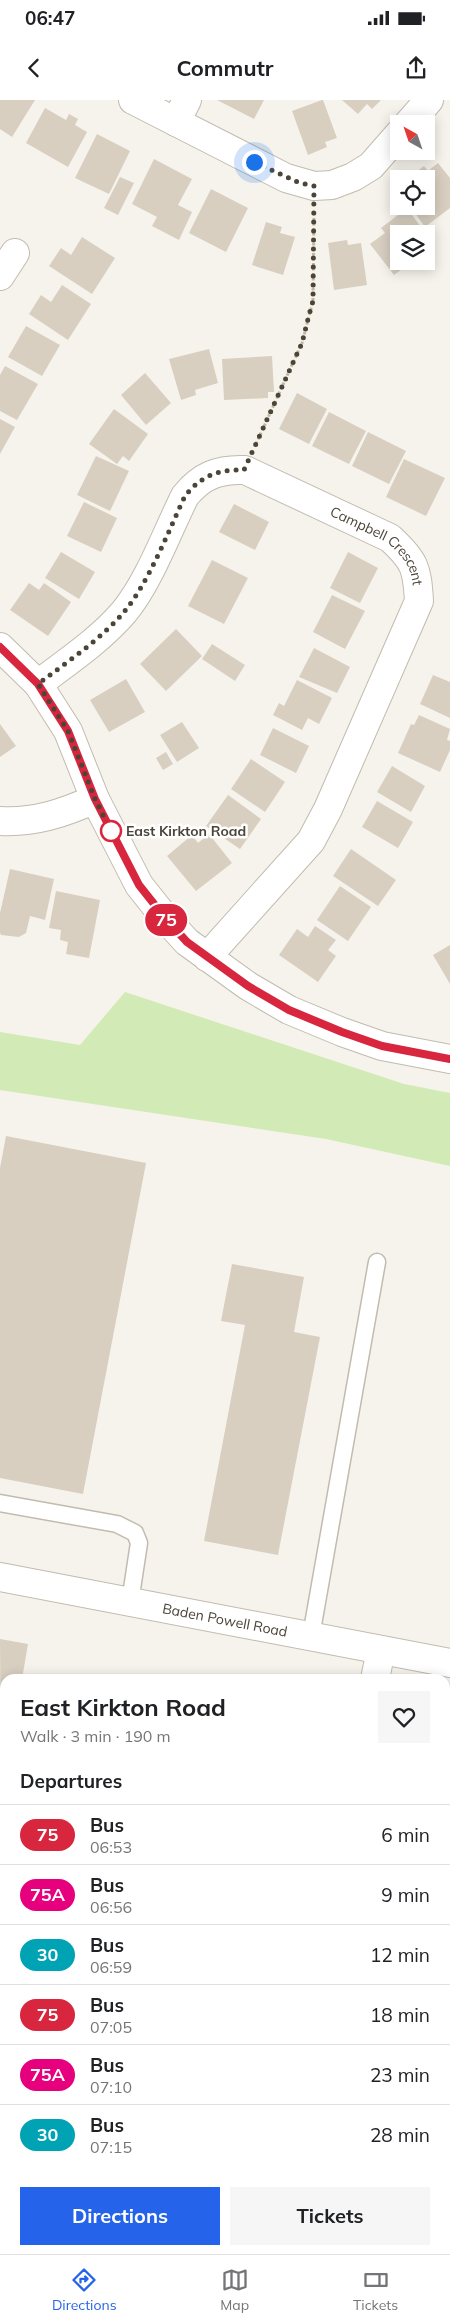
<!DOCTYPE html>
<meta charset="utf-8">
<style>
body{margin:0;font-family:Mulish,sans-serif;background:#f6f6f6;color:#202124;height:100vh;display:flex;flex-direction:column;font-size:19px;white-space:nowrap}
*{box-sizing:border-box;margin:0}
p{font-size:16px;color:#757577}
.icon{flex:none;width:28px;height:28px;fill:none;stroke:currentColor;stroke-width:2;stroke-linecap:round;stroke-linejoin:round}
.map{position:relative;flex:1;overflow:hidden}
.panel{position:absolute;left:0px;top:1574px;width:450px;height:581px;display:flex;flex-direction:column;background:#fff;border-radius:15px 15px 0 0;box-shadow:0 2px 12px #0003}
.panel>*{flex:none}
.badge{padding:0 10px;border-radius:16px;font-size:18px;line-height:32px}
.needle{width:32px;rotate:320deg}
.fabs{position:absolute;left:390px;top:15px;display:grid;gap:10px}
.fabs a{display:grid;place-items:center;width:45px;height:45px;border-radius:0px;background:#fff;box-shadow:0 2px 12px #0003;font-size:25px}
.you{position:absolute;width:25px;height:25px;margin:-12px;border:4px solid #fff;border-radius:50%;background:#1a73e8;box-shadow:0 0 0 8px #1a73e833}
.map>.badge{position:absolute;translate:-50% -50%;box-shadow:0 0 0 2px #fff}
h2{padding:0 20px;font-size:19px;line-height:45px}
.round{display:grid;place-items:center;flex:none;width:52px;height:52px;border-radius:0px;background:#f6f6f6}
.overview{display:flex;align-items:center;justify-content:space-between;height:85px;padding:0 20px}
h1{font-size:24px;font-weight:700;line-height:38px}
.cta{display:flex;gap:10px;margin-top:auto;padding:10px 20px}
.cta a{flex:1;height:58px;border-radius:0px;background:#2563eb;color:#fff;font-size:20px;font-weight:700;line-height:58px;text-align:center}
.cta a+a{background:#f6f6f6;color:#202124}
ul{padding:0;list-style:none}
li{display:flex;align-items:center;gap:15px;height:60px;padding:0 20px;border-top:1px solid #e0e0e0}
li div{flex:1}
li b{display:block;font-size:19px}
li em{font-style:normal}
li .badge{min-width:55px;font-weight:700;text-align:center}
.status{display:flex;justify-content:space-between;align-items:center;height:35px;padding:0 25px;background:#fff;direction:ltr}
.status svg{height:14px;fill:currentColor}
header{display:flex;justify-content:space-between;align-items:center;height:65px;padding:0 20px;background:#fff;font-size:22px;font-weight:700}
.dock{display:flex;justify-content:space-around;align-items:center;height:70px;border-top:1px solid #e0e0e0;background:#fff;font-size:14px;color:#757577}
.dock a{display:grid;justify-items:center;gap:2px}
.dock .on{color:#2563eb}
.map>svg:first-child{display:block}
.green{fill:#d2eab5}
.building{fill:#d8cfc1}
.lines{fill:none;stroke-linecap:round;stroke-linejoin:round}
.lane-casing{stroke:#c2bbae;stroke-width:19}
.street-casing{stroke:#c2bbae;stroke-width:30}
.path{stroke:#c4b79f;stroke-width:3;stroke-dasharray:2.5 2.5;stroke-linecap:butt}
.lane{stroke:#fff;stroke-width:16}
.street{stroke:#fff;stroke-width:28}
.line-casing{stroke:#fff;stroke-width:11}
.line{stroke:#d7263d;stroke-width:8}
.walk{stroke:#4b4439;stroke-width:5;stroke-dasharray:0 9}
.stop-dot{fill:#fff;stroke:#d7263d;stroke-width:2.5}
.labels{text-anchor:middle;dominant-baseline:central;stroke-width:5;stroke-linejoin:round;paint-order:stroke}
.street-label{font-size:14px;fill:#4b4439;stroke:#fff}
.stop-label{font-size:14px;font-weight:bold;fill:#4b4439;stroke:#fff;text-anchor:start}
</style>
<div class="status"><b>06:47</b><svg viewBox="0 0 49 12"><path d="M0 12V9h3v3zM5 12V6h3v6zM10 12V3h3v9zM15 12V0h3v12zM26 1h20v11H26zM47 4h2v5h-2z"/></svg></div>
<header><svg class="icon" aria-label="back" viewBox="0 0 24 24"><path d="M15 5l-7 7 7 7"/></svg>Commutr<svg class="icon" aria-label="share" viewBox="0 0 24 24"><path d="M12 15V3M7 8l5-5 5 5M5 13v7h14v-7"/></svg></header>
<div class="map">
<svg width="450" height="2154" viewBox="0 0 450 2154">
<rect width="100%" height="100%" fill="#f6f3ec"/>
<path class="green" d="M125,892L404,984L450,993V1066L326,1039L0,990V932L80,945Z"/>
<path class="building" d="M0,0H35L12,37L0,29Z
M217,0H264L254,19Z
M322,0H323L337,38L325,42L327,47L308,55L292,11Z
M342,0H381L372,9L367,4L358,14Z
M45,8L66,20L69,14L78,19L75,25L87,32L68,67L26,43Z
M97,34L130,51L109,94L75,78Z
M154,59L192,79L178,105L192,112L179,140L152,126L157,117L132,104Z
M438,63L450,78V108L425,127L410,106H426V79H407L424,66L428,71Z
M120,77L134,83L118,115L104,108Z
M211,89L248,108L226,152L189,133Z
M407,108L426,134H399V161H413L394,175L370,144L385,133L381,128Z
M266,122L282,127L280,133L295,137L283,175L252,165Z
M82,137L115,158L92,194L49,166L61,148L71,155Z
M347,140L348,145L361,143L367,185L334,190L328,143Z
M62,185L91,204L68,240L29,214L41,195L51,202Z
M26,226L60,245L42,276L8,257Z
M209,249L218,283L195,290L196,295L181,300L169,259Z
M272,256L274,292H268V298L224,300L222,259Z
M5,266L38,284L17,320L0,311V275Z
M145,273L171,303L146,325L121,295Z
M297,293L327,309L309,344L279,329Z
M114,309L148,334L129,361L123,356L117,364L89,344Z
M329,312L366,331L349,364L312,346Z
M0,319L15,327L0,354Z
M368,332L406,351L389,384L352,366Z
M96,356L129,371L110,411L77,395Z
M404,359L445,378L426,416L386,397Z
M84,402L117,418L101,452L67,436Z
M234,404L269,422L255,450L219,432Z
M61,452L95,472L79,499L45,478Z
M348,452L378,468L360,503L330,488Z
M212,460L248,478L224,524L188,506Z
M29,483L39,490L44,483L71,502L48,536L10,510Z
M332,495L365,511L345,549L313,532Z
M176,529L202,556L166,591L140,564Z
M212,544L245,565L235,581L202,559Z
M314,548L350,567L337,593L299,577Z
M433,575L450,582V618L420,604Z
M126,579L145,612L109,632L90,600Z
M297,580L332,598L319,624L308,618L302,630L273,615L279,603L284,606Z
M419,615L450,629L447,640L450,641V650L440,672L398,653L411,624L414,625Z
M182,622L199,648L177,662L160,635Z
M0,624L16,646L0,657Z
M273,628L309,646L296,673L260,655Z
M166,652L173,664L163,670L156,658Z
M251,659L285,682L265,712L231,689Z
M392,666L425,686L411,712L377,692Z
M228,695L261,719L240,749L206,726Z
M377,701L413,722L398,748L362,727Z
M209,734L232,763L196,791L167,756L192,735L198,743Z
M351,749L396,780L378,806L333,776Z
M10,769L54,779L45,820L30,816L26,833L19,837L1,835L0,833V813Z
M340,786L371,807L348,841L317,820Z
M56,791L100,800L89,858L66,854L68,842L60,840L61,830L49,828Z
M315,826L336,840L328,850L336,856L318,882L279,855L297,829L308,837Z
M450,845V884L433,855Z
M6,1036L146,1063L83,1394L0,1378V1068Z
M232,1164L304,1177L294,1232L320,1237L278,1455L204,1441L245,1225L221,1221Z
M0,1539L28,1544L22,1579H5V1664L1,1685Z
M445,1610L450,1611V1708L445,1707Z
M0,1756L5,1757V1820L1,1841Z
M4,1896H5V2031L0,2030V1917Z"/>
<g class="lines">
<g class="lane-casing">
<path id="lane" d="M0,1403L117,1424L135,1433L139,1443L130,1502
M311,1536L377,1162
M21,2154L22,2150
M183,2154L184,2150
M345,2154L346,2150"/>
</g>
<g class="street-casing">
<g id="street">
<path d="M133,0L286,78L314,86L332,85L353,77L371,66L399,34"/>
<path d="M176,22L187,0"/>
<path d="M408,24L429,0"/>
<path d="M0,176L15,153"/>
<path d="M0,547L38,584L68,631L95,699L139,785L166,819L187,842L248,886L289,910L342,932L382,946L450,959"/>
<path id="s1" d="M38,584C67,562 100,540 124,512C149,482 167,432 185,396C201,376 218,369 245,370L390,438C415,461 417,468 419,501L328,709L311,741L207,857"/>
<path d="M0,721C34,723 64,713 95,699"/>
<path id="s2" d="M0,1477L450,1563"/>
<path d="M375,1579L381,1550"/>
<path d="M0,2135L5,2136"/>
<path d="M77,2150L98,2154"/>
</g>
</g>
<path class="path" d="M256,344L302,243L313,201L314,115"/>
<use href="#lane" class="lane"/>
<use href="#street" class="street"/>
</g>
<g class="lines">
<g class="line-casing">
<path id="line" d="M0,547L38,584L68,631L95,699L139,785L166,819L187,842L248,886L289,910L342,932L382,946L450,959"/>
</g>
<use href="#line" class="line"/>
<path class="walk" d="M111,731L95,699L68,631L38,584C67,562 100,540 124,512C149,482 168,432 185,396C201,376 218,369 244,370L302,243L309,215L313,201L314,86L300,83L254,62"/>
</g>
<circle class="stop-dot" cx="111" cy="731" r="10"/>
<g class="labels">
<g class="street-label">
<text stroke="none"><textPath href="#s1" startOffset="468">Campbell Crescent</textPath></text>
<text stroke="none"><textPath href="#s2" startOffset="229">Baden Powell Road</textPath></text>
</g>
<g class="stop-label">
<text x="126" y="731">East Kirkton Road</text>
</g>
</g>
</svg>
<div class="fabs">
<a><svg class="needle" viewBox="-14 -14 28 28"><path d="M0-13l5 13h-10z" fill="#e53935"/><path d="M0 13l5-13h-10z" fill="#757577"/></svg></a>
<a><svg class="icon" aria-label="locate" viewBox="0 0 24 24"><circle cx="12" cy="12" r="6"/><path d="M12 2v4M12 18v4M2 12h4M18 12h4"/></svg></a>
<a><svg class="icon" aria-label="layers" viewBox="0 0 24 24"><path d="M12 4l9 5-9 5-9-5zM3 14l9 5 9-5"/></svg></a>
</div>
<div class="you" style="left:254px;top:62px"></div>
<b class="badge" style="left:166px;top:820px;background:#d7263d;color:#fff">75</b>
<section class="panel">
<div class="overview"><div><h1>East Kirkton Road</h1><p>Walk · 3 min · 190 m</p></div><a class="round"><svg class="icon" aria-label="heart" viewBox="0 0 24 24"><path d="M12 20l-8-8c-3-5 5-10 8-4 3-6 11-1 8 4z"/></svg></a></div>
<h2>Departures</h2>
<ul>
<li><span class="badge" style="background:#d7263d;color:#fff">75</span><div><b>Bus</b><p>06:53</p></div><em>6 min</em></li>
<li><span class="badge" style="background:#e6007e;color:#fff">75A</span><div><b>Bus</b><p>06:56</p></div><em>9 min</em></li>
<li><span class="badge" style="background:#00a3b4;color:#fff">30</span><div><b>Bus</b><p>06:59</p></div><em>12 min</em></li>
<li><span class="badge" style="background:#d7263d;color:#fff">75</span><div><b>Bus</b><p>07:05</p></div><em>18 min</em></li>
<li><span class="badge" style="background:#e6007e;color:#fff">75A</span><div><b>Bus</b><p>07:10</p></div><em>23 min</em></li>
<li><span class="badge" style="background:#00a3b4;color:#fff">30</span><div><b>Bus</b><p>07:15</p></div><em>28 min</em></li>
</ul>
<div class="cta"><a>Directions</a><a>Tickets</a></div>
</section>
</div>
<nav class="dock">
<a class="on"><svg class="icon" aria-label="directions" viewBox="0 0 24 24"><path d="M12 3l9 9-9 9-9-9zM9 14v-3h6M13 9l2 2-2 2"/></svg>Directions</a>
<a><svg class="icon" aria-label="map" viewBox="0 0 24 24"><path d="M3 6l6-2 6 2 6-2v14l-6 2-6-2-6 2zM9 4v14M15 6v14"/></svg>Map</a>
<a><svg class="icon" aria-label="tickets" viewBox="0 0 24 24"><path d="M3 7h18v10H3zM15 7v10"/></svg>Tickets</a>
</nav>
